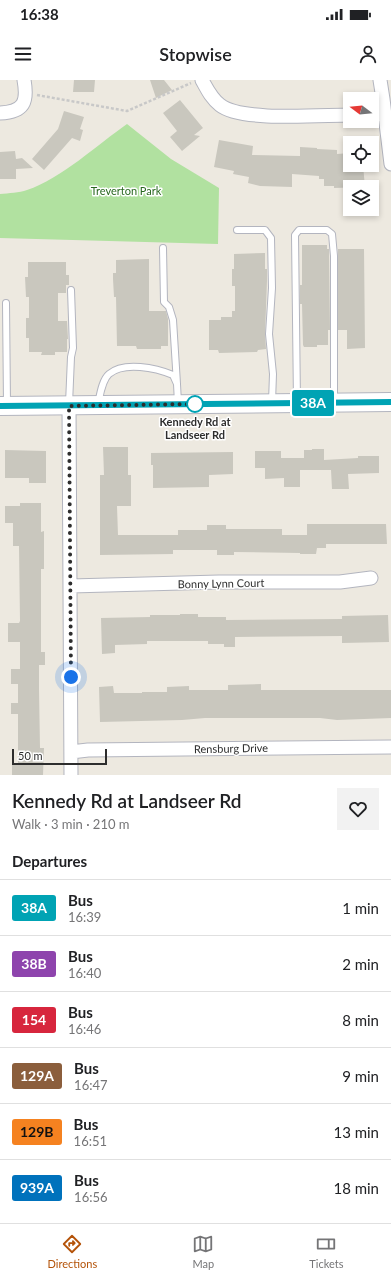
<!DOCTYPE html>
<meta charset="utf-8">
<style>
body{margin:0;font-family:Lato,sans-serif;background:#f2f2f2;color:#202124;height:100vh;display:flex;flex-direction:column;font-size:15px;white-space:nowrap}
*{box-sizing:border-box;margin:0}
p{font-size:13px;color:#757577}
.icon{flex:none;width:22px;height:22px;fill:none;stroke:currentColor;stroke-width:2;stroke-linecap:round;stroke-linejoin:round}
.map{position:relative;height:695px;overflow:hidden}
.sheet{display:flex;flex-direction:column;background:#fff;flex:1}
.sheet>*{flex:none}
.badge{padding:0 8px;border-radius:3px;font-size:14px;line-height:26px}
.needle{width:26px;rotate:286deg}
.fabs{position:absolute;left:343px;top:12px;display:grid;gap:8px}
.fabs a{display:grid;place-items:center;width:36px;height:36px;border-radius:0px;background:#fff;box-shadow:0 2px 6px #0003;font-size:20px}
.scale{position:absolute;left:12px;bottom:10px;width:95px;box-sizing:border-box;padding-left:4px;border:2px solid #2d2d2d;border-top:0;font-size:11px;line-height:14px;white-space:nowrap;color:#2d2d2d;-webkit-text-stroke:3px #fff;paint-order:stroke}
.you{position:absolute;width:20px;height:20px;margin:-10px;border:3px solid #fff;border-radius:50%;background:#1a73e8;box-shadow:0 0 0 6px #1a73e833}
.map>.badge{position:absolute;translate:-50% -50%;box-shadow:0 0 0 2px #fff}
h2{padding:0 12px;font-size:15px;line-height:36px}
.round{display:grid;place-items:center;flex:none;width:42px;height:42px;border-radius:0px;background:#f2f2f2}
.overview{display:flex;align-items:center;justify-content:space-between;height:68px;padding:0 12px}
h1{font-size:19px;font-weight:600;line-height:30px}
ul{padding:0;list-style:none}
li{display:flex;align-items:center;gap:12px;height:56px;padding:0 12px;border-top:1px solid #e0e0e0}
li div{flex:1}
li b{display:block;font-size:15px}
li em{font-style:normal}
li .badge{min-width:44px;font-weight:700;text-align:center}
.status{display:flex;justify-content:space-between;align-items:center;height:28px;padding:0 20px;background:#fff;direction:ltr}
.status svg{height:11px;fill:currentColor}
header{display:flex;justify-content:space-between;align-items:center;height:52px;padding:0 12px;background:#fff;font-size:18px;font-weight:600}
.menu{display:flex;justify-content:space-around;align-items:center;height:56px;border-top:1px solid #e0e0e0;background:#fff;font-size:11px;color:#757577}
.menu a{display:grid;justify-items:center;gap:2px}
.menu .current{color:#b45309}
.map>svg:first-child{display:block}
.green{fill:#b1e1a0}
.building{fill:#c9c7be}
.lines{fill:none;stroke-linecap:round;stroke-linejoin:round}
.service-casing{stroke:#b3b5bf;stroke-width:8}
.minor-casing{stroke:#b3b5bf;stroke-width:15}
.secondary-casing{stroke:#b3b5bf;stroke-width:20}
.path{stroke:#c8c8c8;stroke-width:2.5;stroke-dasharray:3 2;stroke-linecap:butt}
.service{stroke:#fff;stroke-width:6}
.minor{stroke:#fff;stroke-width:13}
.secondary{stroke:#fff;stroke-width:18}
.line-casing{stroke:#fff;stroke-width:9}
.line{stroke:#00a3b4;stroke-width:6}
.walk{stroke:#2d2d2d;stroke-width:4;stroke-dasharray:0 7.2}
.stop-dot{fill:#fff;stroke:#00a3b4;stroke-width:2}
.labels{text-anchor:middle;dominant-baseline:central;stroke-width:3;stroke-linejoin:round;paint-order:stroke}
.park-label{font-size:11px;fill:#28681f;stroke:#fff}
.stop-label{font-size:11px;font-weight:bold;fill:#2d2d2d;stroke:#fff}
.street-label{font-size:11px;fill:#2d2d2d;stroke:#fff}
</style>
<div class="status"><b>16:38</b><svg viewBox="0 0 49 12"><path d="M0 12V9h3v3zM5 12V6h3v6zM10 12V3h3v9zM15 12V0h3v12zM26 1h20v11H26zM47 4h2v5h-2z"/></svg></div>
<header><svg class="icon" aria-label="menu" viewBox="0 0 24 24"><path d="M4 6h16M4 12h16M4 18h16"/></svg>Stopwise<svg class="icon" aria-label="person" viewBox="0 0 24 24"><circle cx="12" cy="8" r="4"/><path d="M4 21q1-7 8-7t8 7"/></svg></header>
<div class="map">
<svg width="391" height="695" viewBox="0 0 391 695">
<rect width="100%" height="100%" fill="#ede9e0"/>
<path class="green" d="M127,44L171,79L219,108L218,164L0,158V114C9,113 19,113 27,110C61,99 98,64 127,44Z"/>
<path class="building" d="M74,0H95L94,12H73Z
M150,0H164L172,10L156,18Z
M180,20L203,48L194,55L200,56L182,71L170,57L177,51L163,33Z
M64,31L84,37L80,49L83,50L80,61L72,58L44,90L32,79L58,49Z
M219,60L253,66L252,75L300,76V67L317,68V69L337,70V74L350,73V85H363L365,107L334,108V106H324V99H319V96L292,94V107L260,106L248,103L249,97L233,94L234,91L214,87Z
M15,71L16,79L22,78L33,88L16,89V99H0V72Z
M302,165H327V169H329L330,250H328V265H317V267H304L303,265L302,224H300V205H302Z
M338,169H364L365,268L347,269V250H338Z
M265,173V189H267V201L265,254L266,269L258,270L257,272L219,273L218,270H209V240H221V237H232V231H235V206H232V189H234V174Z
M149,179V231H166L168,239V266H161V269H137L136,266H117L116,217H114L113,199V193H116V180Z
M28,182H66V195H69V205H66V213H58V241H67L68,259H67V272H55V275H41L42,272H29V258H26V238H29V217H26L25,197H28Z
M103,367H128V395H131V426H117L118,455H178V450H207V445H226V449H282V455H307V444H386L387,464H326V468H317L316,474H300V473L234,472V475H217V470H173V474L100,475V395H104Z
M312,369H324V380L358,378V376H379V393L348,394L349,409H332L331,390H300V407H284V398L265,399V388H255V371H281V378H304V370H312Z
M5,370L46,371V403H29V398H5Z
M233,372V394L209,395V407L153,408V385H151V373Z
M20,423H41V452L44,451V489H41V572H45V585H39V609L40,668H44L43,695H12V685H18V634H11V623H18V604H11V589H20V562H8V543H19L20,541L19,466H13V443H5V426H20Z
M180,534H198V537H226V540L342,539V536L388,535L389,562L342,563V556L235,557V567H224V564H208V561H147V564L115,565V573L102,574L101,538L150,537V535H180Z
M261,604V610H391V638L337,640L320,638H205L182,640L100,642L99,607L113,606L114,613H142V612H167V607L189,606V610H228V605Z"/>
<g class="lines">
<g class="service-casing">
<path id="service" d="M237,150H265L271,158L272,208L269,254L273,294L272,322
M163,168L164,222L169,227L173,240L177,304
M6,223L7,324
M297,322L295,155L299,150H327L332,154L334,176V321
M69,324L71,277L73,268L71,210
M98,324C100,315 102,300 109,294C124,281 156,288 173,295L177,304L178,323"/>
</g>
<g class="minor-casing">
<path id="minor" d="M202,0C207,9 211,18 220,25C241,42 321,35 350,35
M380,0L383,19L391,84
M0,33C24,32 28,22 24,0
M372,35L385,34
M69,326L71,695
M71,506L219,502H340L371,498
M71,672L88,670L391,667"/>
</g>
<g class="secondary-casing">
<path id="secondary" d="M0,326L391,322"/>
</g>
<path class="path" d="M37,15L127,31L191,3"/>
<use href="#service" class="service"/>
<use href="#minor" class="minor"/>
<use href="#secondary" class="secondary"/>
</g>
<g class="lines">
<g class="line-casing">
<path id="line" d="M0,326L391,322"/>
</g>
<use href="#line" class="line"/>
<path class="walk" d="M71,597L69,326L195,324"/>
</g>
<circle class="stop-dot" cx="195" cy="324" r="8"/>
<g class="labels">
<g class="park-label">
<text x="126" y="110">Treverton Park</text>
</g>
<g class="stop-label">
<text x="195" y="341">Kennedy Rd at<tspan x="195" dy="13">Landseer Rd</tspan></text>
</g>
<g class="street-label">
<text transform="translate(221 503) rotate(-1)">Bonny Lynn Court</text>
<text transform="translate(231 668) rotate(-1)">Rensburg Drive</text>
</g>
</g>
</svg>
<div class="fabs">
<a><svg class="needle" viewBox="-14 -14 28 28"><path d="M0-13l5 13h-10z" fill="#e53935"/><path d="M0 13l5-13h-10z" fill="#757577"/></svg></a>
<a><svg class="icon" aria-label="locate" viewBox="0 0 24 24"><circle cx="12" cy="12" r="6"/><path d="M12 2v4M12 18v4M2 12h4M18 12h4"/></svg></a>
<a><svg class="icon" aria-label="layers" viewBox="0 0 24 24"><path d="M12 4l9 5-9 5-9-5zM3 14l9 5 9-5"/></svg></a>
</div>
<div class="scale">50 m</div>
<div class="you" style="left:71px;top:597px"></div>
<b class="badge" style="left:313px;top:323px;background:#00a3b4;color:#fff">38A</b>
</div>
<section class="sheet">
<div class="overview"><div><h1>Kennedy Rd at Landseer Rd</h1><p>Walk · 3 min · 210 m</p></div><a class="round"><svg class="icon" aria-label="heart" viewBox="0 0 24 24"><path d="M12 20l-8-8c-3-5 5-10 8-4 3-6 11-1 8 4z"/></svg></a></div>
<h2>Departures</h2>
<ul>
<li><span class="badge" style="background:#00a3b4;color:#fff">38A</span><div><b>Bus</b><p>16:39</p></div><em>1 min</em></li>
<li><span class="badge" style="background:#8e44ad;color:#fff">38B</span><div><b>Bus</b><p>16:40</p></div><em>2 min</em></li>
<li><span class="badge" style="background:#d7263d;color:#fff">154</span><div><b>Bus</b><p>16:46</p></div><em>8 min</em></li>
<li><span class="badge" style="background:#8b5e3c;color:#fff">129A</span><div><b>Bus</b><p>16:47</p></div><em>9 min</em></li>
<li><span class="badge" style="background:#f58220;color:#111">129B</span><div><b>Bus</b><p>16:51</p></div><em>13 min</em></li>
<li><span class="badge" style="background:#0072bc;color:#fff">939A</span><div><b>Bus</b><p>16:56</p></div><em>18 min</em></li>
</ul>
</section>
<nav class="menu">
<a class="current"><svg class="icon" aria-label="directions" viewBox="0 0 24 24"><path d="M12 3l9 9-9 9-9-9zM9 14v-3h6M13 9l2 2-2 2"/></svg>Directions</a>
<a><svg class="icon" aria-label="map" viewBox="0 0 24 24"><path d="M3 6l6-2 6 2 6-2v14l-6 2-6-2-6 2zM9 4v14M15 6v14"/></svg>Map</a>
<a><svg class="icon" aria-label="tickets" viewBox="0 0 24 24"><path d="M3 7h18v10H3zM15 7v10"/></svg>Tickets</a>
</nav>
